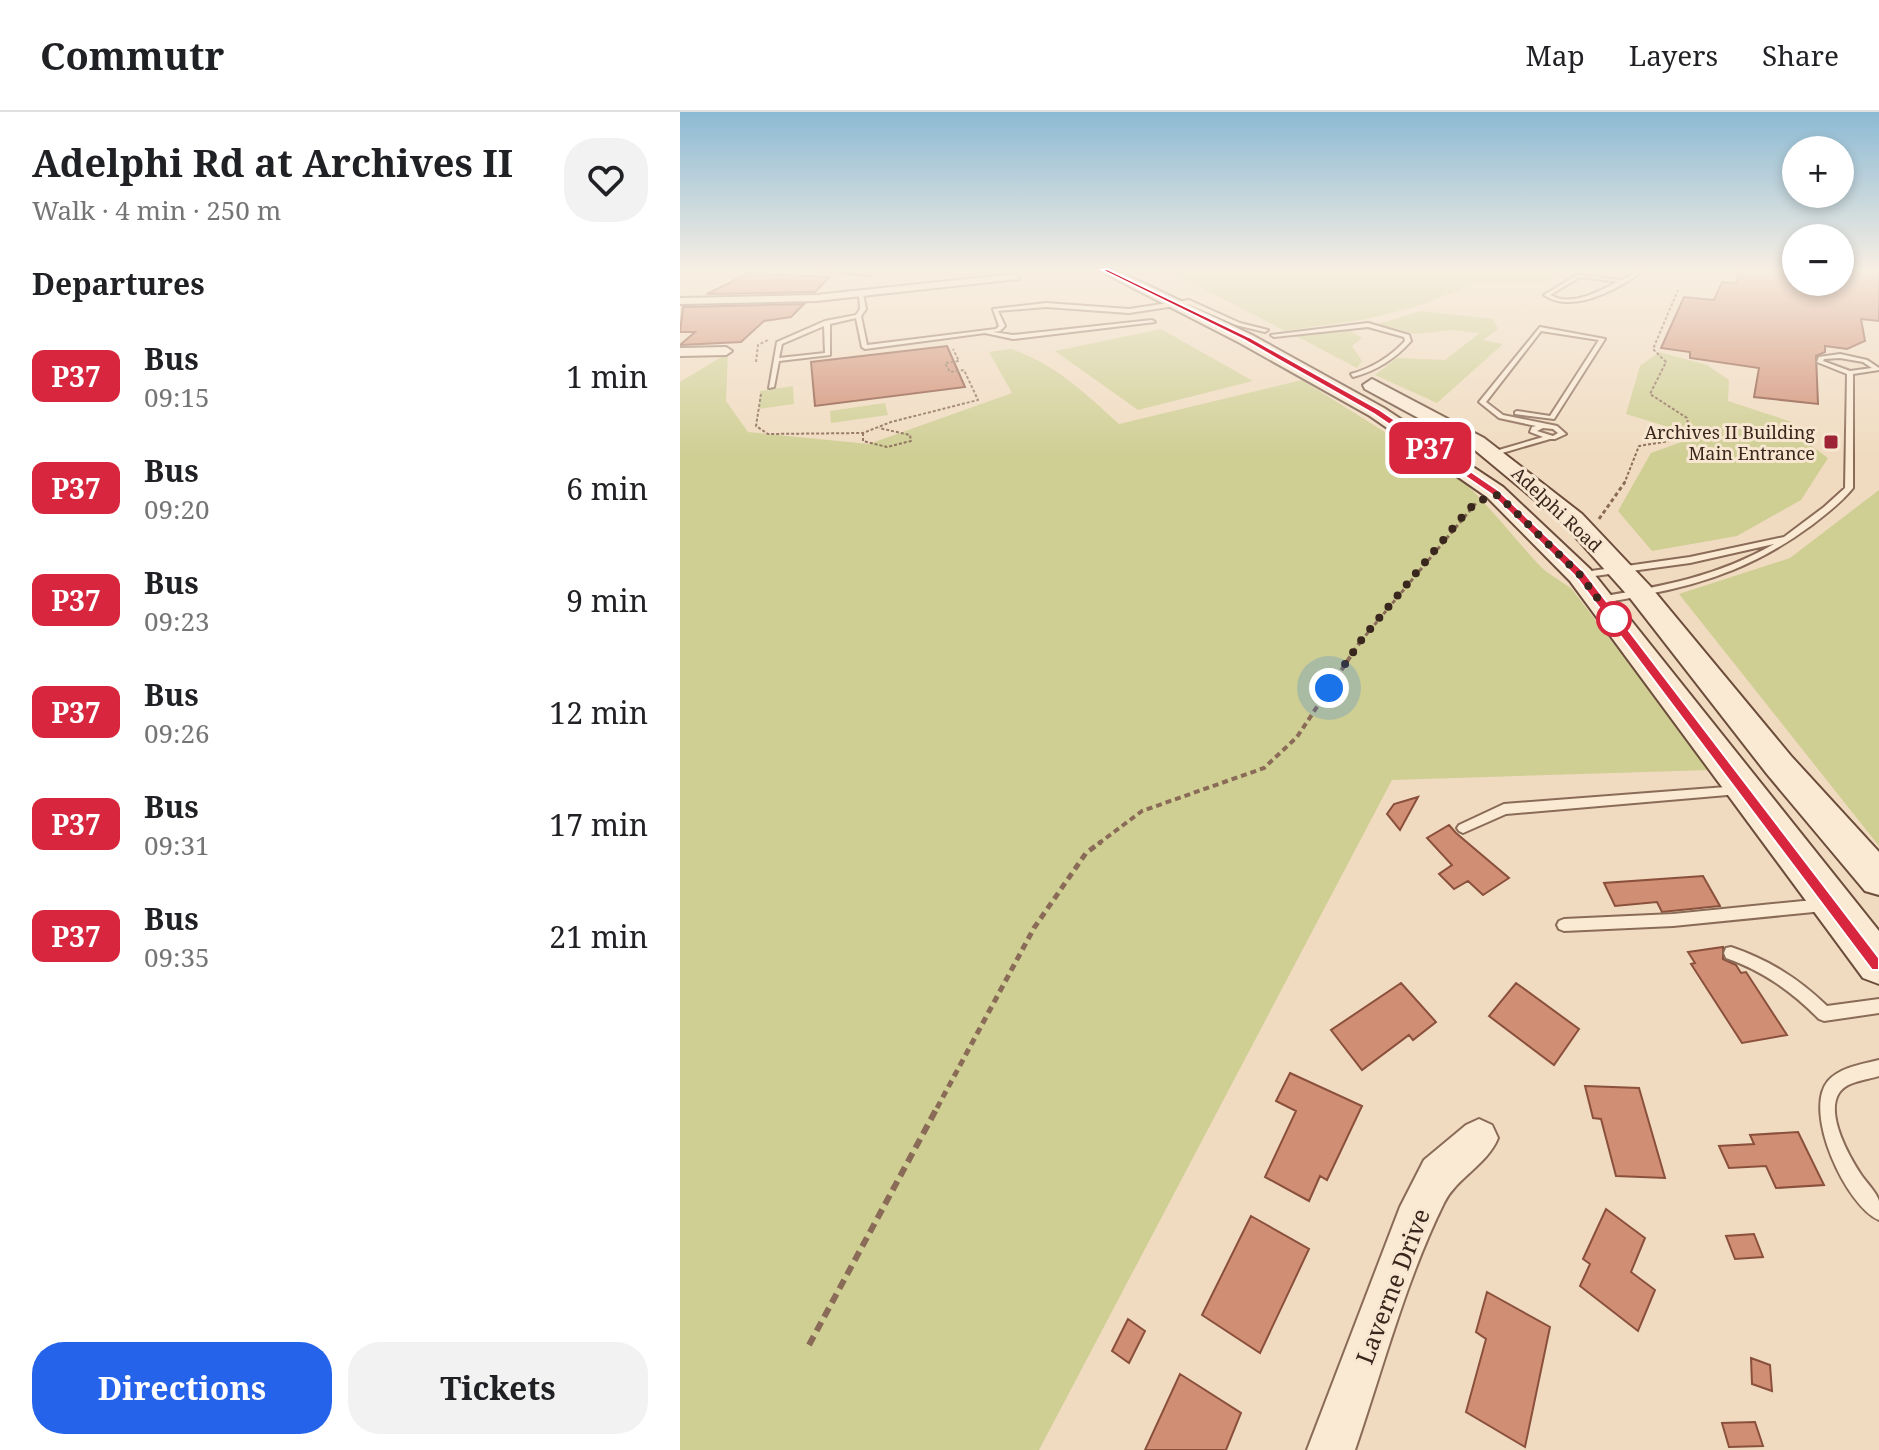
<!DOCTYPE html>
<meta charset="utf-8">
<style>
body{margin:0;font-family:"Noto Serif",serif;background:#f2f2f2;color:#202124;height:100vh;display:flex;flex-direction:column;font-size:30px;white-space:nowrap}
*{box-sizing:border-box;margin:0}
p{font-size:26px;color:#757577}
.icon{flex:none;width:44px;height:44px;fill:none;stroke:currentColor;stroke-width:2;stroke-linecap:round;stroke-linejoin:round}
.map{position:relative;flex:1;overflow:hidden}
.drawer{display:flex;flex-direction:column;background:#fff;width:680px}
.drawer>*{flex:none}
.badge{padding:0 16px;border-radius:12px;font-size:28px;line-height:52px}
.controls{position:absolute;left:1102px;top:24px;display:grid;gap:16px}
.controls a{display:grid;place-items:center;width:72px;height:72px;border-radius:50%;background:#fff;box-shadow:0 4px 12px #0003;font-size:40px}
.you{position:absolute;width:40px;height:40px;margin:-20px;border:6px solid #fff;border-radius:50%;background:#1a73e8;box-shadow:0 0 0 12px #1a73e833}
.map>.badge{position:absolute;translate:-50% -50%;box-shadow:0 0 0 4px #fff}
h2{padding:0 32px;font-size:30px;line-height:72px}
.round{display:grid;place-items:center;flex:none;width:84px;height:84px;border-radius:32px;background:#f2f2f2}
.summary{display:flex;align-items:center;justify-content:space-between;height:136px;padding:0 32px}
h1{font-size:38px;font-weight:700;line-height:60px}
.cta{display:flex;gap:16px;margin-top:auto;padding:16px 32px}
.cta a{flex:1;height:92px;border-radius:32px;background:#2563eb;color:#fff;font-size:32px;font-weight:700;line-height:92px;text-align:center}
.cta a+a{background:#f2f2f2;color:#202124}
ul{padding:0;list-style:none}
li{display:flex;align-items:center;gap:24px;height:112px;padding:0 32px}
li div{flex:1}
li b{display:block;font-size:30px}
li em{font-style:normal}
li .badge{min-width:88px;font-weight:700;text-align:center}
header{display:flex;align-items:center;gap:48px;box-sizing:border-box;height:112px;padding:0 40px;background:#fff;border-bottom:2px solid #e0e0e0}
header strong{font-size:38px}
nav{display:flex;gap:44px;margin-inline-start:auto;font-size:28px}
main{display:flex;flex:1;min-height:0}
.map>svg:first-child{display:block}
.green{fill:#cfce93}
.building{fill:#d08e74;stroke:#8a503c;stroke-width:2}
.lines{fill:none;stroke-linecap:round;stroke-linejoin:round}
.service-casing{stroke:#8a6b57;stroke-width:4}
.minor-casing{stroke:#8a6b57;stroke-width:4}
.secondary-casing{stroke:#6c4c3a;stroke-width:4}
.path-far4{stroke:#8a6b57;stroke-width:2;stroke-dasharray:3 2;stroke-linecap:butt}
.path-far3{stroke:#8a6b57;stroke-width:3;stroke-dasharray:4 3;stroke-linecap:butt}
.path-far2{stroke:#8a6b57;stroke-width:4;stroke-dasharray:6 4;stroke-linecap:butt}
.path-far1{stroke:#8a6b57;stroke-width:5;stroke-dasharray:7 5;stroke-linecap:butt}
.path{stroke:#8a6b57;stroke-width:6;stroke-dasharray:10 6;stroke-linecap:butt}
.service{fill:#faead4;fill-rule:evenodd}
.minor{fill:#faead4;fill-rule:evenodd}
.secondary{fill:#faead4;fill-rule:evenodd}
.line{fill:#d7263d;stroke:#fff;stroke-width:2}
.walk{stroke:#39261c;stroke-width:8;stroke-dasharray:0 14.4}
.poi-dot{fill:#9c2435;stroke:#f7e6d0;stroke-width:3}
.stop-dot{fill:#fff;stroke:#d7263d;stroke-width:4}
.labels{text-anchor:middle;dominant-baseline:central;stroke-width:6;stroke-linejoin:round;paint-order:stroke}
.far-poi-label{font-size:18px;fill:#39261c;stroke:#f7e6d0;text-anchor:end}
.far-street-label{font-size:18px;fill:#39261c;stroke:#f7e6d0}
.near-street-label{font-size:24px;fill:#39261c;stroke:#f7e6d0}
</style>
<header>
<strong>Commutr</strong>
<nav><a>Map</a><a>Layers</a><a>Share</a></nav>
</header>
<main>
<section class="drawer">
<div class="summary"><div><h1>Adelphi Rd at Archives II</h1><p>Walk · 4 min · 250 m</p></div><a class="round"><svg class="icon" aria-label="heart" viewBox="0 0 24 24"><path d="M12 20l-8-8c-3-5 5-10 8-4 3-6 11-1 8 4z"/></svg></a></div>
<h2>Departures</h2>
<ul>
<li><span class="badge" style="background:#d7263d;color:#fff">P37</span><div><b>Bus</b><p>09:15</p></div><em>1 min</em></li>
<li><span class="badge" style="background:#d7263d;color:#fff">P37</span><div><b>Bus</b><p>09:20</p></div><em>6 min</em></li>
<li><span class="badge" style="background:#d7263d;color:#fff">P37</span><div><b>Bus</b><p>09:23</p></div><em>9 min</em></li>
<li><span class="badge" style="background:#d7263d;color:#fff">P37</span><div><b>Bus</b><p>09:26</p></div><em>12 min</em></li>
<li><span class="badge" style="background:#d7263d;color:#fff">P37</span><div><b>Bus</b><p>09:31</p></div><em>17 min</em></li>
<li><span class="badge" style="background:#d7263d;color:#fff">P37</span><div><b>Bus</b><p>09:35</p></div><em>21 min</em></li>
</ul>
<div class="cta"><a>Directions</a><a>Tickets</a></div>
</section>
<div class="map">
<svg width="1199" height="1338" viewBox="0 0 1199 1338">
<rect width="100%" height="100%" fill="#f0dbc0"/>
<path class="green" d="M475,158H878L869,171L794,172L738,194L687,207L605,219L516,173Z
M741,199L813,207L818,217L803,228L823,232L757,291L695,263L717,246L765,248L800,221L772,218L735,222L698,212Z
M481,217L573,269L458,298L375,239Z
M667,217L682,226L672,234L682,249L677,256L614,223Z
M331,237C375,252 405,281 439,312L622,268L716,327C770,339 823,415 860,454C869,463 881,469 891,476L1030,658L712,668L359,1338H0V270L48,241L46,289L68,320L189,332L332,281L309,240Z
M979,240L1027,253L1049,268L1048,289L1112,310L1133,335L1148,346L1121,388L1057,424L972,439L938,399L971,341L1018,324L946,302L960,254Z
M113,274L114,292L79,297L80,279Z
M205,291L208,303L151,311L150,299Z
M1199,378V734L999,482L1110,446Z"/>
<path class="building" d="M1060,158H1116V170H1160V158H1199V209L1181,207L1185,229L1167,237L1145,234V240L1136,244L1138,292L1074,285L1079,256L1010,246V240L981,236L1004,185L1034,188L1042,170L1056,171Z
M69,161L150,165L135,180L27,182Z
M124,192L111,205L84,209L61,230L0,233L15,220H0L3,195Z
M267,234L285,275L135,294L131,250Z
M738,685L720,718L707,702L714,692Z
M769,713L776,721L829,766L803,783L788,769L774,777L759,762L772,753L747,726Z
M1023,764L1040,794L982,800L977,790L935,794L924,771Z
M1043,835V847L1056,853L1061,861L1066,860L1107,923L1062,931L1011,852L1015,851L1008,840Z
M721,871L756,910L733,928L729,923L682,958L651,918Z
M836,871L899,917L874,953L809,904Z
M610,961L682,994L647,1068L640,1064L629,1089L585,1065L616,999L596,989Z
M905,974L959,976L985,1066L936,1064L921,1007L913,1006Z
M1118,1020L1144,1073L1096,1076L1086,1054L1049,1056L1039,1034L1074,1032L1070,1023Z
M926,1097L965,1126L951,1160L975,1178L958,1219L900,1174L910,1152L903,1147Z
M571,1104L629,1137L580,1241L522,1203Z
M1074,1122L1083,1145L1055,1147L1046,1124Z
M807,1180L870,1215L845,1335L786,1300L806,1227L796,1220Z
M448,1207L465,1219L449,1251L432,1239Z
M1071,1246L1090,1253L1092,1279L1072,1272Z
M500,1262L561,1301L546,1338H465Z
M1075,1310L1083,1334L1049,1335L1042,1311Z"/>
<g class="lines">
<g class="service-casing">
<path id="service" d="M960,158H965C939,176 894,203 864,183L897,163L942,168ZM900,165L938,170C917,180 892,195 870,183Z
M181,181L183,182L186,197L181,204L187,233L316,217L319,214L313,197L366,191L449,197L509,188L560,211L588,218L585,220L556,213L508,192L449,201L366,195L318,199L325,214L320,219L313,220L333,223L472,208L475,210L333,227L305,221L185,237L182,235L176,206L150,212V243L99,249L94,275L89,276L97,230L145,209L176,203L180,197L179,182ZM144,214L145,241L99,246L102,232Z
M688,211L729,223L731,229C715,247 696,259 673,265L671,262C692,256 710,245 725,229L724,225L688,215L594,225L591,223Z
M860,215L925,227L874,307L835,302V300L837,299L870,304L919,228L861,219L806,290L823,303L877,314L886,322L875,327H870L812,344V340L863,325L850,320L852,315L856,314L819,306L799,290ZM863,316L873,317L878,321L873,324L857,319Z
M1160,242L1187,248L1199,256V258L1173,262V376C1161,391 1147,401 1132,413C1079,452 1029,471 964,483C949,486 931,491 916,490V486L919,485C984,474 1036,465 1094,432L1010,451L900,466L897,465V461L1010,445L1104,425L1144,395L1165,376L1167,262L1137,250L1139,245ZM1160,246L1183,250L1192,256L1170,259L1143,249L1144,247Z
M1059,674L1065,678L1059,682L826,702L783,721L779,719L777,716L779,713L824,692Z
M1144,787L1149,789L1151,793L1149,797L1144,799L993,814L884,819L879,817L877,813L879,809L884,807L993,802Z
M1051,835C1089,848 1118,866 1147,894L1199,887V901L1144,909L1139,907C1111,879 1083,859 1046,846L1044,841L1046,836Z
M1199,948V964C1187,968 1167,969 1159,981C1145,1003 1170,1046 1182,1064C1187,1071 1197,1081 1199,1089C1199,1095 1199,1102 1199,1108C1167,1095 1122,1000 1148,969C1160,955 1183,952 1199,948Z"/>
</g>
<g class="minor-casing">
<path id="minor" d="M141,158H194L196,160L191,163Z
M335,162L339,167L136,189L0,192V186L136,183Z
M0,236L46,235L52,239L46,243L0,244Z
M799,1007L812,1013L818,1026C807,1053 777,1065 764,1091C726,1168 703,1256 675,1338H627L720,1095L744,1048L786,1013Z"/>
</g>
<g class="secondary-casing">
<path id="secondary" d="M418,158H436L572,223L704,296L823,375L910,457L1199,819V872L1183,866L890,469L807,385L690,304L560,231Z
M692,267L804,326L902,402L970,474L1111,644L1199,740V783L1185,779L1087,662L950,486L884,412L790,334L685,277L683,273Z"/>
</g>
<path class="path-far4" d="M76,250L78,233L88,228
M81,282L76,314L88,322L183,321L211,310L298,288L284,258L270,260L265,251L279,249L273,237
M183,321V329L207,335L231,329L230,323L199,316
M944,372L959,334L1002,327L1010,322L1007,306L970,282L986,250L973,237L998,178"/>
<path class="path-far3" d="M919,407L945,370
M681,529L797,390"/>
<path class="path-far2" d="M418,732L462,699L584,656L617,625L682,527"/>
<path class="path-far1" d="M257,996L354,816L406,741L421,730"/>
<path class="path" d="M129,1233L258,994"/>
<use href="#service" class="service"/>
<use href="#minor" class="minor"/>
<use href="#secondary" class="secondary"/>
</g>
<linearGradient id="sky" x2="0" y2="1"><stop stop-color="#8cbad4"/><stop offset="0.46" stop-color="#f8efe3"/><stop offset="1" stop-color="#f8efe3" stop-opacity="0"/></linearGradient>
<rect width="1199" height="345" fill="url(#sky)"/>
<path class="line" d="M427,157L569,225L700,298L818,378L904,460L1199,846V858H1192L896,465L811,382L694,302L564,228L422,158Z"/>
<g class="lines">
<path class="walk" d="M649,576L682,527L787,399L798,389L818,383L900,463L937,512L934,507"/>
</g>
<rect class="poi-dot" x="1143" y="322" width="16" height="16" rx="4"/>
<circle class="stop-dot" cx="934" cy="507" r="16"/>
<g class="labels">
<g class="far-poi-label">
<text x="1135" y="320">Archives II Building<tspan x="1135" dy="21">Main Entrance</tspan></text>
</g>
<g class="far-street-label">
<text transform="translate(877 397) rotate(43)">Adelphi Road</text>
</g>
<g class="near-street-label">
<text transform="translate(712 1174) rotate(-69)">Laverne Drive</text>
</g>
</g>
</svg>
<div class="controls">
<a>+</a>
<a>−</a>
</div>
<div class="you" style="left:649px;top:576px"></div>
<b class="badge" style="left:750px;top:336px;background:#d7263d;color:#fff">P37</b>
</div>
</main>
